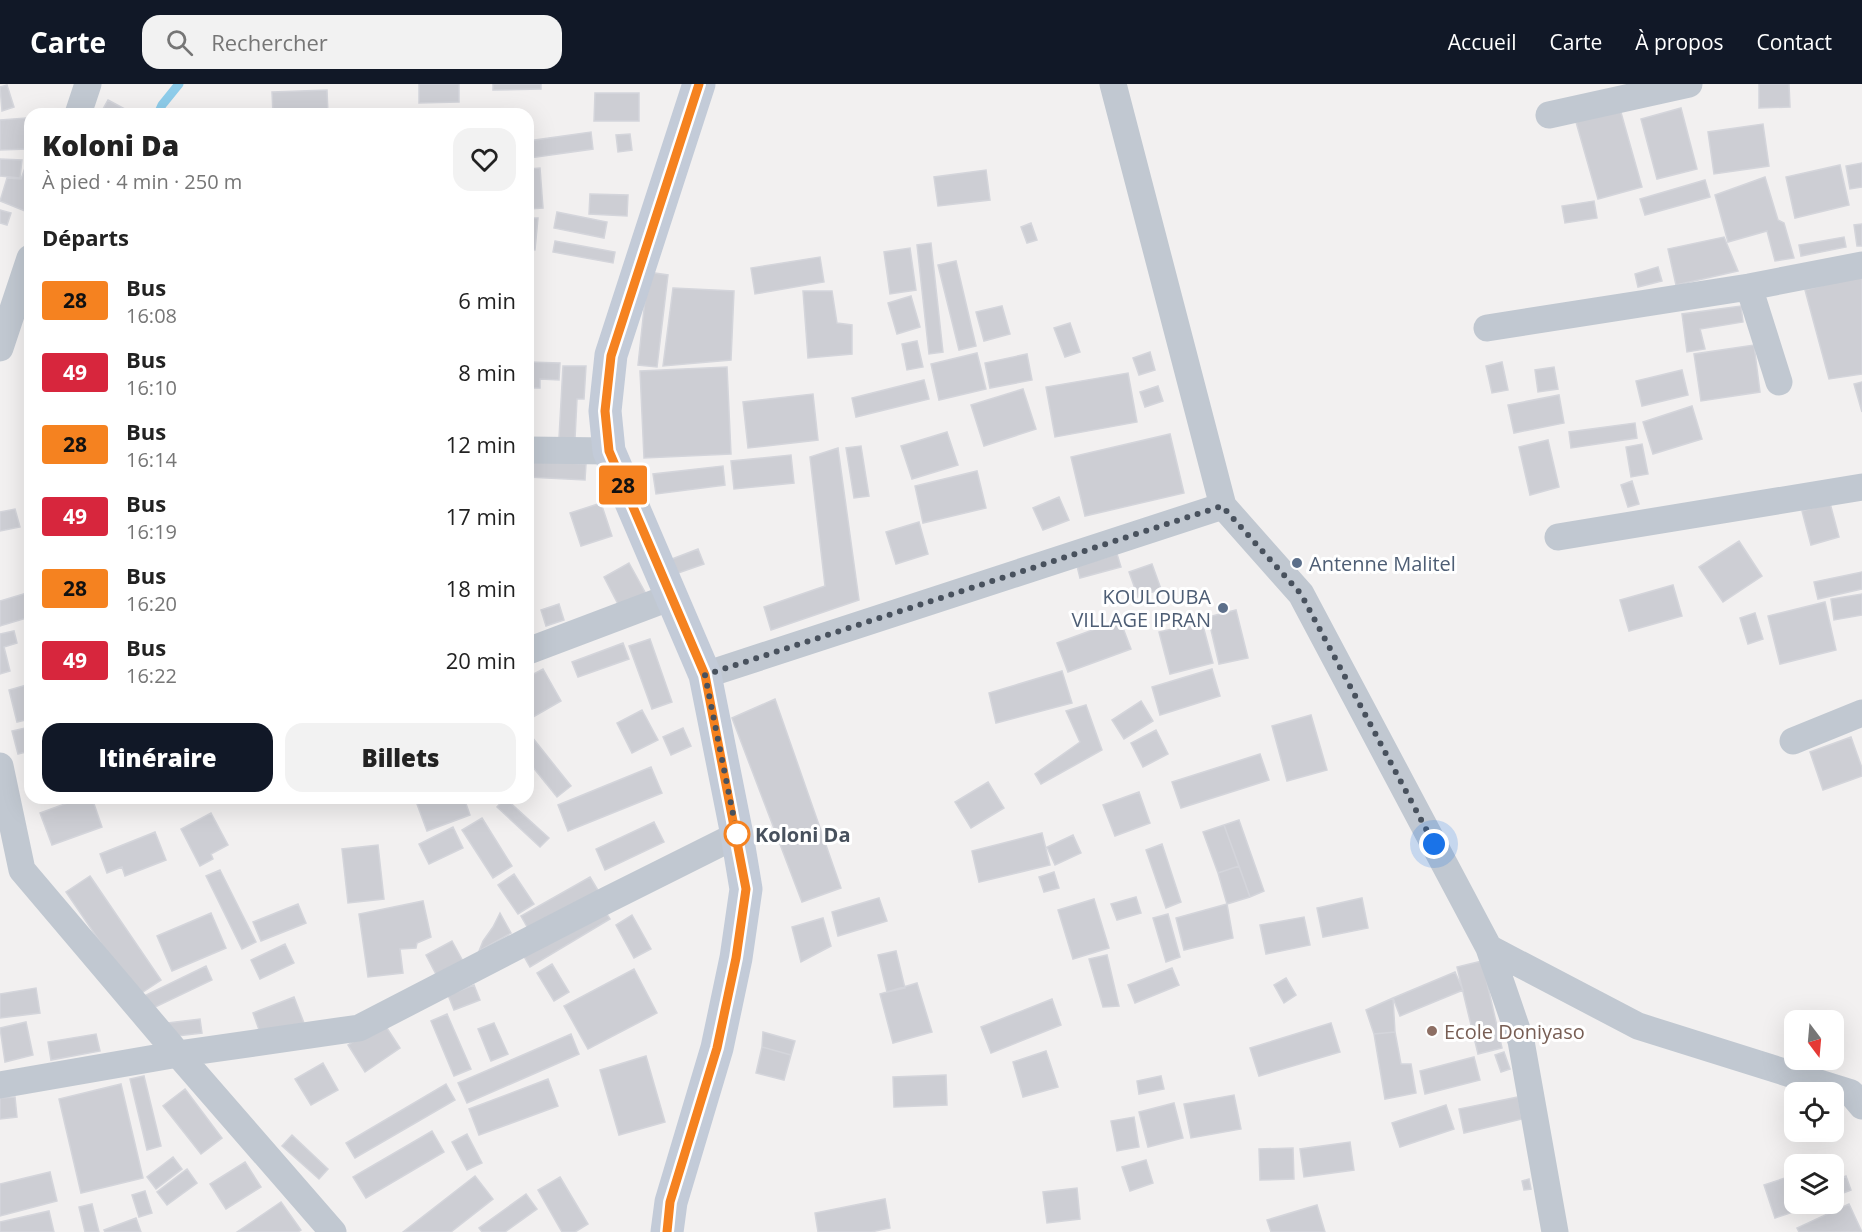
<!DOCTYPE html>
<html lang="fr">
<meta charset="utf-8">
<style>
body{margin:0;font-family:"Open Sans",sans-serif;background:#f2f2f2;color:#222;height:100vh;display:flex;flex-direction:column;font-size:22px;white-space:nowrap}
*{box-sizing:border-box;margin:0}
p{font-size:20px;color:#767676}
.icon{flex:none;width:33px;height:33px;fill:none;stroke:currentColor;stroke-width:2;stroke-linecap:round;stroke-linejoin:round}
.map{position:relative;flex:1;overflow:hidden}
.details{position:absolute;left:24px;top:24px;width:510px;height:696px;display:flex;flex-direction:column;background:#fff;border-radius:18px;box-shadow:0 6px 24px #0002}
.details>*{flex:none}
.badge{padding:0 12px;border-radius:4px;font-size:21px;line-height:39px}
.needle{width:39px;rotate:164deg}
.tools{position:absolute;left:1784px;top:926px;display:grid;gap:12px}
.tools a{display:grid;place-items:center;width:60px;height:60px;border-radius:12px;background:#fff;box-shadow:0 6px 24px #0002;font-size:30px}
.you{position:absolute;width:30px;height:30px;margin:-15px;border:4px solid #fff;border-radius:50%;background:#1a73e8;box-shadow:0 0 0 9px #1a73e833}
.map>.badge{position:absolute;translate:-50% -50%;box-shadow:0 0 0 3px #fff}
h2{padding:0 18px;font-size:22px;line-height:54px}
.round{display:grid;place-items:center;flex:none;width:63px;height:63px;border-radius:18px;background:#f2f2f2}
.head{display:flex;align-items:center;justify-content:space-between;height:102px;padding:0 18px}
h1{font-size:28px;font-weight:800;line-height:45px}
.action{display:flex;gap:12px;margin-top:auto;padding:12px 18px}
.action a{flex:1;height:69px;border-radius:18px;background:#111827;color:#fff;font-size:24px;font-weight:800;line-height:69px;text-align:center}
.action a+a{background:#f2f2f2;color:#222}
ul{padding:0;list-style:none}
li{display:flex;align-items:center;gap:18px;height:72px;padding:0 18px}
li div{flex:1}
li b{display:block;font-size:22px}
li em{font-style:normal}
li .badge{min-width:66px;font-weight:700;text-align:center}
header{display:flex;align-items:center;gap:36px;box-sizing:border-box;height:84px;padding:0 30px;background:#111827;color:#fff}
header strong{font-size:28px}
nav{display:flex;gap:33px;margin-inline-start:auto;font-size:21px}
.search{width:420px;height:54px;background:#f2f2f2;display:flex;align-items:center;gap:15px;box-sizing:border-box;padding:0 21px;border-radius:18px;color:#767676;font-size:22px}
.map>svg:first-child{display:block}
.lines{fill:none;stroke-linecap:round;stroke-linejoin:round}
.stream{stroke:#8eccea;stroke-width:9}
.building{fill:#cdced4;stroke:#d4d5db;stroke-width:1.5}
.street{stroke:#c1c8d1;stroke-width:27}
.secondary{stroke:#c3cbd8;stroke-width:33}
.line-casing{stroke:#fff;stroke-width:14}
.line{stroke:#f58220;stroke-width:9}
.walk{stroke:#48515d;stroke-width:6;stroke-dasharray:0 10.8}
.service-dot{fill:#5c6f8a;stroke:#fff;stroke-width:2}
.stop-dot{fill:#fff;stroke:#f58220;stroke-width:3}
.education-dot{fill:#8d6e63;stroke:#fff;stroke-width:2}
.labels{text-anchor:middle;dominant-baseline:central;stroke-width:6;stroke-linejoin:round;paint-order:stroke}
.service-label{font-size:20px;fill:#4e5e75;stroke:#fff;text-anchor:start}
.stop-label{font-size:20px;font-weight:bold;fill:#48515d;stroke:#fff;text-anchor:start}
.education-label{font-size:20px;fill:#785e54;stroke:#fff;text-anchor:start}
</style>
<header>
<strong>Carte</strong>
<div class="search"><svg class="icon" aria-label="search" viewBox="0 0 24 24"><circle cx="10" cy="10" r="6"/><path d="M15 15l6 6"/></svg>Rechercher</div>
<nav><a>Accueil</a><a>Carte</a><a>À propos</a><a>Contact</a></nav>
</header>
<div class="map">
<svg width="1862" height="1148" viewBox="0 0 1862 1148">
<rect width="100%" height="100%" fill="#f2f0f0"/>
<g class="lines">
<path class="stream" d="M158,30L162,21L179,0"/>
</g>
<path class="building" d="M419,0H459V18L419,19Z
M493,0H541V5L493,6Z
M1759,0H1789L1790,23L1759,24Z
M7,1L14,23L2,27L0,3Z
M327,6L328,30H273L272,8Z
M595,9H639V37H594Z
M108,16L125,25L122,30H112L103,25Z
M1681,24L1697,85L1657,95L1641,35Z
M1620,25L1642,103L1598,115L1576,38Z
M26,34L27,65L0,66V36Z
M1763,40L1769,82L1714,90L1708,48Z
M591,48L593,65L530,74L528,57Z
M630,50L632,66L618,68L616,51Z
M0,75L22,76L20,94L0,92Z
M1862,79V103L1850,105L1846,82Z
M26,81L30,83V112L25,127L0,117L7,94L21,95Z
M1840,81L1849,121L1795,134L1786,93Z
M540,84L543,124L529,125L528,85Z
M986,86L990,116L938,122L934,93Z
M1765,93L1778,136L1784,139L1794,174L1775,177L1767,147L1728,158L1715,111Z
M1705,96L1710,113L1645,131L1640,115Z
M590,110L628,111L627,132L589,130Z
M1594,117L1597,134L1565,139L1562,122Z
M0,126L11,129L7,141L0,139Z
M557,128L607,138L604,154L554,144Z
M528,134H538L535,166L528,165Z
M1031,139L1037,156L1027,159L1021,143Z
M1862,140V162H1857L1854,141Z
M1724,153L1738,187L1676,201L1668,165Z
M1844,153L1846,163L1801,172L1799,161Z
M555,157L615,168L613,179L553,168Z
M931,159L943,268L929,270L917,161Z
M910,164L916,206L890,210L884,168Z
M820,173L824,198L755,210L751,184Z
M956,177L976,262L959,266L938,181Z
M1658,183L1662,197L1638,203L1635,190Z
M648,188L668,191L657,283L638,281Z
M1862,191V290L1829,295L1805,206Z
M673,204L734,207L731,276L663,282Z
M803,207H832L837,239L852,241V270L808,274Z
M911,212L920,243L897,250L888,219Z
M1002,222L1010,250L984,257L976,228Z
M1741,222L1743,238L1700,245L1705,265L1687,268L1682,230Z
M1070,239L1080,268L1065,273L1054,244Z
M917,257L923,283L907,286L902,260Z
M1754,261L1760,308L1701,317L1694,270Z
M1150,268L1155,286L1139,291L1133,274Z
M977,269L986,305L939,316L931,280Z
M1027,270L1032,296L990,304L985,279Z
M528,278L560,279L559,296L540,295V304H528Z
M1502,278L1508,306L1492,309L1486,282Z
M563,282H586L584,315H577L575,355L559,354Z
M727,283L731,370L644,374L640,287Z
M1554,283L1558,305L1538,308L1535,286Z
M1682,286L1688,311L1642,322L1636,297Z
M1128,289L1137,338L1055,353L1046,303Z
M924,296L929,315L856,333L852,314Z
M1862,298V328L1854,300Z
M1158,302L1163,317L1145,323L1140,308Z
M1023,305L1036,345L984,362L971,321Z
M813,310L818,356L748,364L743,318Z
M1559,311L1564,339L1514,349L1508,321Z
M1692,322L1702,355L1653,370L1643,338Z
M1635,339L1637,354L1571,364L1569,348Z
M947,348L958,381L912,395L901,362Z
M1170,350L1184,409L1085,432L1071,373Z
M1548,356L1559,403L1530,411L1519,363Z
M1642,360L1648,390L1631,393L1626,363Z
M861,362L869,412L854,414L846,364Z
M838,364L859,516L771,546L764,523L825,502L810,373Z
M791,371L794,399L734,405L731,377Z
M528,377L586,380L585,396L528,393Z
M723,382L725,401L656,410L653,390Z
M977,387L986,424L923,439L915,402Z
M1632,397L1639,420L1628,423L1621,401Z
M1059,413L1069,436L1043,446L1033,424Z
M601,419L612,452L581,462L570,429Z
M1830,419L1839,453L1811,461L1802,427Z
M15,425L20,443L0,447V428Z
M919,438L928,470L896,480L886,448Z
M1739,457L1762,492L1723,518L1699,483Z
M698,465L704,480L678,489L672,475Z
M1117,470L1121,483L1080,494L1077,482Z
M629,479L646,510L620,524L604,493Z
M1152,480L1161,505L1138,513L1129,488Z
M1862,488V505L1818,515L1814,498Z
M1673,501L1682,532L1629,547L1620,516Z
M30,508V533L0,542V517Z
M1862,510V531L1834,536L1831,515Z
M1825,518L1836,566L1780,580L1768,532Z
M559,520L564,536L546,542L541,526Z
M1236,526L1248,574L1219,580L1208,533Z
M1755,529L1763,555L1748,560L1740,534Z
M1120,536L1131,565L1068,588L1057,559Z
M1202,538L1213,579L1170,590L1159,548Z
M14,547L17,559L4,563L10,587L0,590V550Z
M650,555L672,618L652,625L629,562Z
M623,559L629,575L578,593L572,578Z
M543,585L561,617L528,636V593Z
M1212,585L1220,612L1160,631L1152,603Z
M1062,587L1072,619L996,639L989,609Z
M30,600V635L17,638L9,606Z
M775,615L841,804L802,818L732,634Z
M1141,617L1153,637L1124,655L1112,636Z
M1086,621L1102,666L1041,700L1035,690L1080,658L1066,627Z
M642,626L658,656L632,669L617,639Z
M1311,631L1327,686L1287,697L1272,642Z
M30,643V667L18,670L12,647Z
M683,644L691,662L671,671L663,653Z
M1156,646L1168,670L1143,683L1131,659Z
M528,648L571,702L557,713L528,677Z
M1851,653L1862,684V692L1823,706L1810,668Z
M1260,670L1269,696L1181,724L1172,698Z
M651,683L662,709L568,747L558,721Z
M988,698L1004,724L971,744L955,718Z
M1139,708L1150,739L1115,752L1103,721Z
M81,714H92L102,743L52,761L40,729Z
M435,714H464L470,731L427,747L417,720Z
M505,714L549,754L540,763L497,723Z
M211,729L228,761L211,770L213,775L200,782L181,745Z
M482,734L512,782L493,794L462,746Z
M1239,736L1264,807L1250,813L1224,741Z
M654,738L664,758L605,786L596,765Z
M1224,741L1239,782L1218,789L1203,748Z
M453,743L463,764L429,780L419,760Z
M155,748L166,776L125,792L122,783L107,789L100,770Z
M1042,749L1050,781L979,798L972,767Z
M1073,751L1081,769L1055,781L1047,763Z
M1162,760L1181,818L1166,824L1146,766Z
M378,761L384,815L348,819L342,765Z
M1239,782L1250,813L1227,820L1218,789Z
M220,786L256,858L242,865L206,792Z
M1054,788L1059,804L1044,808L1039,793Z
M514,790L534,820L518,830L498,801Z
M90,792L161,896L137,912L66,808Z
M590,793L599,808L530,848L521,832Z
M1136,813L1141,829L1117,836L1111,820Z
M879,814L887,837L838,852L832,828Z
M1362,814L1368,844L1323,853L1317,824Z
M1094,815L1109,864L1073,875L1058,826Z
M423,817L431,853L417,859L416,864L400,865L403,889L368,893L359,830Z
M298,820L306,839L261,857L253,838Z
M1227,820L1233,854L1184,866L1176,834Z
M601,821L610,835L530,883L522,869Z
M211,829L226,864L172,887L157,852Z
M500,829L511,849L479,867L483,857L493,843Z
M1168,830L1180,873L1166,878L1153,834Z
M632,831L651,865L634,874L616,841Z
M1304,833L1310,861L1266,870L1260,841Z
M823,834L831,862L801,878L792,843Z
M452,857L465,881L439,896L426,871Z
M285,860L294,879L260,895L251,876Z
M896,867L905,904L887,908L878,871Z
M1107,871L1119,922L1103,923L1089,875Z
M1482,877L1502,964L1478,970L1457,883Z
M552,880L569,908L554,917L537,889Z
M206,882L212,896L151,925L144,912Z
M1172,884L1179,901L1135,919L1128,901Z
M634,885L657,929L588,965L564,922Z
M1455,888L1463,906L1400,932L1393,914Z
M1286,894L1296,911L1284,919L1274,901Z
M917,899L932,948L893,959L880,910Z
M474,901L480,916L454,926L448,911Z
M36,904L40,929L0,934V910Z
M294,913L304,939L262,954L253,929Z
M1393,914L1395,948L1374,950L1366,926Z
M1052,915L1061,941L991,969L981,943Z
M447,930L471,985L454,992L431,937Z
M200,935L202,949L169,953L168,939Z
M26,938L33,971L5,978L0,944Z
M383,938L400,964L365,988L348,961Z
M494,939L508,970L491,977L478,945Z
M1331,939L1340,968L1259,992L1250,964Z
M763,948L795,957L791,971L762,963Z
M1395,948L1401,980H1411L1416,1009L1385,1015L1374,950Z
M96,950L100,967L51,976L48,958Z
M571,950L579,970L467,1019L458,999Z
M762,963L791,971L784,996L756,989Z
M1046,967L1058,1003L1023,1013L1013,978Z
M1504,968L1510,985L1501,988L1495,971Z
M646,972L665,1038L619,1051L600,986Z
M1474,973L1480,996L1425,1010L1420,987Z
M323,979L338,1006L311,1021L295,995Z
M946,991L947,1021L894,1023L893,993Z
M144,992L161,1062L147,1066L130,995Z
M1161,992L1164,1005L1139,1010L1137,997Z
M548,995L558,1022L479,1051L469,1025Z
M121,1000L143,1094L81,1109L59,1015Z
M446,1000L455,1016L355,1074L346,1059Z
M185,1005L222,1054L201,1070L163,1022Z
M1234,1011L1241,1045L1191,1054L1184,1020Z
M15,1013L17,1033L0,1035V1014Z
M1518,1013L1522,1035L1464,1049L1459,1025Z
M1174,1019L1183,1054L1148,1063L1139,1028Z
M1446,1021L1454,1045L1400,1063L1392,1039Z
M1134,1033L1139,1063L1117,1067L1111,1037Z
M432,1047L444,1068L366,1114L353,1093Z
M467,1050L482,1079L467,1086L452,1058Z
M292,1051L328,1085L319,1095L282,1062Z
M1350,1058L1354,1086L1304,1093L1300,1065Z
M1293,1064L1294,1095L1260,1096L1259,1065Z
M173,1073L182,1085L156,1105L147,1093Z
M1146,1076L1153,1099L1130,1107L1122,1083Z
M245,1078L261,1103L226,1125L210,1100Z
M187,1085L197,1099L167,1121L157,1108Z
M50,1088L57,1117L0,1132V1100Z
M1794,1091V1119L1817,1120L1775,1134L1764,1101Z
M475,1092L493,1115L451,1148H403Z
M1846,1092L1851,1106L1833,1113V1097Z
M560,1093L588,1140L575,1148H562L538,1106Z
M1529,1095L1531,1105L1524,1106L1522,1097Z
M1077,1104L1080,1135L1047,1139L1043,1108Z
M145,1107L152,1129L139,1133L132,1111Z
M526,1110L537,1125L505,1148H482L479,1144Z
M885,1115L890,1144L871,1148H818L815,1129Z
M281,1118L301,1146L298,1148H237Z
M92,1120L99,1148H85L79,1123Z
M1849,1120L1862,1148H1799L1797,1144Z
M1317,1121L1325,1148H1271L1267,1136Z
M49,1127L54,1148H0V1138Z
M136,1134L141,1148H105L104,1146Z"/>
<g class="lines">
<path class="street" d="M1113,0L1223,422L1301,510L1489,864L1521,957L1555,1148
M78,30L88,0
M1549,31L1689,0
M1749,203L1779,298
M1487,244L1749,203L1862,181
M0,264L30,174
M528,366L609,367
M1558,453L1862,403
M528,567L671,513
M705,591L1223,422
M1793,657L1862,629
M0,682L22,786L178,970L333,1148
M1489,864L1638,942L1851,1009L1862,1022
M0,1001L178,970L359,944L607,816L737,751"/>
<path class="secondary" d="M667,1148L671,1118L717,964L736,874L746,805L737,751L705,591L609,367L605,327L611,271L699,0"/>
</g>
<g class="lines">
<g class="line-casing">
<path id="line" d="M667,1148L670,1118L717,964L736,874L746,805L705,591L609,367L605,327L611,272L699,0"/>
</g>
<use href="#line" class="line"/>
<path class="walk" d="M737,750L705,591L1222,422L1301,510L1434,760"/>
</g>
<g class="service-dot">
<circle cx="1297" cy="479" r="6"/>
<circle cx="1223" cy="524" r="6"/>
</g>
<circle class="stop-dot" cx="737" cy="750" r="12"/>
<circle class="education-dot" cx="1432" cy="947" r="6"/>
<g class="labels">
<g class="service-label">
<text x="1309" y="479">Antenne Malitel</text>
<text x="1211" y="512" text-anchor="end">KOULOUBA<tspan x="1211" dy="23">VILLAGE IPRAN</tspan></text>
</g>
<g class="stop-label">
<text x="755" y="750">Koloni Da</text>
</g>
<g class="education-label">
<text x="1444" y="947">Ecole Doniyaso</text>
</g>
</g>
</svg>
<div class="tools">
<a><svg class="needle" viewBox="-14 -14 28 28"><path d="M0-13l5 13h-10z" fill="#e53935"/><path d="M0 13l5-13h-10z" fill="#767676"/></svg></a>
<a><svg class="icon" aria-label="locate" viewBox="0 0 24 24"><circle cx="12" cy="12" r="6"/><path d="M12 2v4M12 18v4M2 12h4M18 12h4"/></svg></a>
<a><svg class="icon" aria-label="layers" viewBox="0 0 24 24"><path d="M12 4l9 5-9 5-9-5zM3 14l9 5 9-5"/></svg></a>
</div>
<div class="you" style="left:1434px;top:760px"></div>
<b class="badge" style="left:623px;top:401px;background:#f58220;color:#111">28</b>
<section class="details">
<div class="head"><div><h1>Koloni Da</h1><p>À pied · 4 min · 250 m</p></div><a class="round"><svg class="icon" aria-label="heart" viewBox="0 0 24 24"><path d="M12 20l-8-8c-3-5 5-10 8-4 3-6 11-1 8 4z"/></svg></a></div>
<h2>Départs</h2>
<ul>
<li><span class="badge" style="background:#f58220;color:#111">28</span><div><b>Bus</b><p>16:08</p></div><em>6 min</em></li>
<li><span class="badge" style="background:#d7263d;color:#fff">49</span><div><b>Bus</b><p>16:10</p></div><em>8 min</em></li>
<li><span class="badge" style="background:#f58220;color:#111">28</span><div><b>Bus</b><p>16:14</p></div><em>12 min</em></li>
<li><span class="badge" style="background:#d7263d;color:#fff">49</span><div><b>Bus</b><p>16:19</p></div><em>17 min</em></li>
<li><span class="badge" style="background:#f58220;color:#111">28</span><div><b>Bus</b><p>16:20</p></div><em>18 min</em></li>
<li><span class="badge" style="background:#d7263d;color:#fff">49</span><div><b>Bus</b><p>16:22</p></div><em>20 min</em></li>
</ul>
<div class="action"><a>Itinéraire</a><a>Billets</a></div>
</section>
</div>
